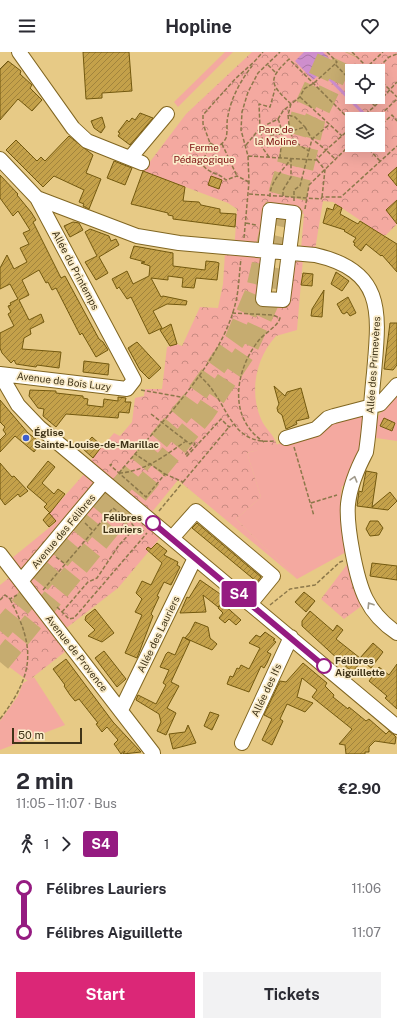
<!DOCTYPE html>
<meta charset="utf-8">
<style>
body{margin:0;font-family:"Public Sans",sans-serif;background:#f2f2f3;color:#2b2b33;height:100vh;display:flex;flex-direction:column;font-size:15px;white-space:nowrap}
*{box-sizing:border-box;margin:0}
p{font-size:13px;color:#7c7c81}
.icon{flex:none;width:22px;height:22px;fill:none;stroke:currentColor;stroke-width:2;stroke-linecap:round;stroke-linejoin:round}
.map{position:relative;height:702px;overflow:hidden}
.details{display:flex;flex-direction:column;background:#fff;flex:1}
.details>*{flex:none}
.badge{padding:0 8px;border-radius:3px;font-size:14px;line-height:26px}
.fabs{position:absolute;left:345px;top:12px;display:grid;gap:8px}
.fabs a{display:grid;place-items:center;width:40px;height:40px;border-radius:0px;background:#fff;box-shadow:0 4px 16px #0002;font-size:20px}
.scale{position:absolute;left:12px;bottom:10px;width:70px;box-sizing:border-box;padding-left:4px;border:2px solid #403418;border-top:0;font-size:11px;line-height:14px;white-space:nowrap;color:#403418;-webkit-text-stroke:3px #fbedcb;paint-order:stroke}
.map>.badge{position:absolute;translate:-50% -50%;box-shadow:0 0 0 2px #fff}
.legs{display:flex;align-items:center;gap:6px;height:44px;padding:0 16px;font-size:13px}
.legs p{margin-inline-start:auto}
.head{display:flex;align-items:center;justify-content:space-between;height:68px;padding:0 16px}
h1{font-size:22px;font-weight:700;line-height:30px}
.button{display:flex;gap:8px;margin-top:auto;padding:8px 16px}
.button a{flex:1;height:46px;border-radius:0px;background:#db2777;color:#fff;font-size:16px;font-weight:700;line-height:46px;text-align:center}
.button a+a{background:#f2f2f3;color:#2b2b33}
ul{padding:0 16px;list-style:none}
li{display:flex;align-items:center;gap:14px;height:44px;font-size:15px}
li i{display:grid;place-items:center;width:6px;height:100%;margin:0 5px;background:currentColor}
li i::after{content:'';width:10px;height:10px;margin:-5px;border:3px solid;border-radius:50%;background:#fff}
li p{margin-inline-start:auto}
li:first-child i{background:linear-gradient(#0000 50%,currentColor 0)}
li:last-child i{background:linear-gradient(currentColor 50%,#0000 0)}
header{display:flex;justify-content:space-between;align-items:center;height:52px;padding:0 16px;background:#fff;font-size:18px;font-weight:700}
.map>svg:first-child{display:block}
.grass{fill:#f4a9a0}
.forest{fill:url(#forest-crowns);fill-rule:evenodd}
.water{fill:url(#water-waves)}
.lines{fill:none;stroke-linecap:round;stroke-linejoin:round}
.stream{stroke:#ce8ecd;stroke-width:3}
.building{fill:url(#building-hatch);stroke:#73590f}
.highway-tunnel{stroke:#c6ac70;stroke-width:21;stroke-dasharray:21 10;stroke-linecap:butt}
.minor-casing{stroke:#816621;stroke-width:16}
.path{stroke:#8c784a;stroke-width:1.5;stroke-dasharray:4 2;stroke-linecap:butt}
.minor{stroke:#fff;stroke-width:14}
.oneway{stroke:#a09a8c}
.line-1-casing{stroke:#fff;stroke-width:9}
.line-1{stroke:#951b81;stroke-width:6}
.poi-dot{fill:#3c5ecf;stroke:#fbedcb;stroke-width:1.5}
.stop-1-dot{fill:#fff;stroke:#951b81;stroke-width:2}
.labels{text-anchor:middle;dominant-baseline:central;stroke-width:3.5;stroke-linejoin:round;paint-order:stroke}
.park-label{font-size:10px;fill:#7c0e0f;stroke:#fbedcb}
.street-label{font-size:10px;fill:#403418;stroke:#fbedcb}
.poi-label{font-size:10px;font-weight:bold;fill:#403418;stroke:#fbedcb;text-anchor:start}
.stop-label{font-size:10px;font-weight:bold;fill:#403418;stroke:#fbedcb;text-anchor:end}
</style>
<header><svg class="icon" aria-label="menu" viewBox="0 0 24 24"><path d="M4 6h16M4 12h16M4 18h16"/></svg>Hopline<svg class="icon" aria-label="heart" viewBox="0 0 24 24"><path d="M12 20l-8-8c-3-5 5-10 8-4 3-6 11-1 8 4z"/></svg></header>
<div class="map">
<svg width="397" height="702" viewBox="0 0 397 702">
<defs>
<pattern id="forest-crowns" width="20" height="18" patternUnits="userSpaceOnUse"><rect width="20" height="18" fill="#f4a9a0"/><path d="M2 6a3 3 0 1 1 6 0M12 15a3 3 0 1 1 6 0" fill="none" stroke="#c78a81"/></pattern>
<pattern id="water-waves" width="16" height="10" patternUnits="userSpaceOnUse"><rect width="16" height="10" fill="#ce8ecd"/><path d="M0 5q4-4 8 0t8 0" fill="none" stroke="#a975a5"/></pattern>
<pattern id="building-hatch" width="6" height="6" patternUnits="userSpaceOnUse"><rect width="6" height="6" fill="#c4a14a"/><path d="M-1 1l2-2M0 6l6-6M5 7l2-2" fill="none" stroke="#a1843d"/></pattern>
</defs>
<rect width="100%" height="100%" fill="#e7ca86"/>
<path class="grass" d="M225,0H233L178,55L174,50Z
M397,343V389L376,386L377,365Z
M363,363L360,398L345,434H342L340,451L343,453L348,499L297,527L236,467L261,445L247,401L296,387L327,370Z
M34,625L65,673L0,698V669L18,644L23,631Z"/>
<path class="forest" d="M252,0H397V172L386,183H382L333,150L323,149L315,198L301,197L304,162L270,158L263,247L283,248L289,206L303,207L297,278L276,284C256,306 249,339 261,367C265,377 274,382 277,393L247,401L261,445L236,467L297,527L178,428L152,460L160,486L118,536L56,584L66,599L28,629L0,608V533L20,517L12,506L55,471L48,463L84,422L90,409L114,381L120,384L132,370L135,346L144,344L145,337H162L167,295L177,292L182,294L200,255L218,256L223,232L225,201H234L237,157L228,151L143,119L186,62ZM352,19H378V45H352ZM352,67H378V93H352Z
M349,510L363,553L344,567L321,547Z"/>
<path class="water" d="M304,0H323L332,10L313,28L295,9Z"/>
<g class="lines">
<path class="stream" d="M322,19L369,67
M378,77L379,78"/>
</g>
<path class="building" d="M83,0H129L132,39L102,41V46L86,47Z
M8,9L21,19L20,22L32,33L30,36L42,48L32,59L18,47L0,68V17Z
M140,61L153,66L130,93L118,84L120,81L118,80L127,68L129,70L132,66L135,68Z
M102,65L105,75L101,81L94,76L91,69Z
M69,84L93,103L86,121L101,127L89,157L83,154L84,152L79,150L84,138L54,124L43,135L6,98L16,88L37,109L41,105L45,109Z
M114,109L132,116L125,133L107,126Z
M397,115V134L388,123Z
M143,119L185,135L183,149L199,150L201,153L220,157V161L236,162L235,175L173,167V164L168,163V161L131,152Z
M0,123L18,142L17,143L31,160L36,168L33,170L61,226L65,224L99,287L103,290L108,298L96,305L82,281L80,283L56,236L52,238L48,230L46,231L39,218L22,228L29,243L19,248L29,268L41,262L44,270L30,277L31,282L24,286L22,297L61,300L59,316L37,313L36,315L29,314L16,312L14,308L11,311L2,301L0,296V281L14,274L8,262L11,260L8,254L11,253L10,251L18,247L10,232L0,237V216L7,203L14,217L27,210L20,196L29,192L23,181L30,178L18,159L13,164L0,146Z
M211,124L222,128L219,137L208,133Z
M397,148V172L386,158Z
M335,152L342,156L340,162L358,172L360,169L397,192V220L382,203L381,204L366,192L361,199L354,193L355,191L353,190L356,186L344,179L345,178L323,171L327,156L333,158Z
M73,170L79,171L83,178L70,185L64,174Z
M90,177L109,184L111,189L116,187L119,193L99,205L108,221L96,228L85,210L97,204L85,180Z
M134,194L173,201V214L205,218L206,209L216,210L219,211L217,228L196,226L194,236L182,235L183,226L168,224V228L151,226L161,245L163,244L187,249L186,253L167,252L153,259L162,276L149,282L131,245L127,247L119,235L117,237L112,227L127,219L133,232L149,224L150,214L141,211L145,210L130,206Z
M336,220L349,229L342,239L331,232Z
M303,221L313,222L312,234L301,233Z
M324,238L322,265L311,264L312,257Z
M348,245L356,261L350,264L347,260L344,262L342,261L337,252Z
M390,271H397V313L393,318L384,317Z
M171,272L177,292L170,294L160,278Z
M137,290L161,316L149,327L140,318L128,296Z
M84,309L109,312L108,323L83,320Z
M274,334L285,344L287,340L301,336L309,366L296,369L297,372L286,377L282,363L278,360L277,356L279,352Z
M30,338L56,339V341L83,344V346L88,347L87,353L103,355L104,347L118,349V345L126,346L125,350H131L129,361L119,360L118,366L66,362L56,375L43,364L44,357L38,356L29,344Z
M0,348L28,381L41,391L34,400L15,384L0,400V388L6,382L3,378L5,375L0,370Z
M384,366L395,371L392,379L380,374Z
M92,385L102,394L93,406L82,396Z
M48,409L55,415L42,431L54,442L58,437L65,442L50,461L44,455L47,452L27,435Z
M0,411L12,425L14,424L28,439L20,445L18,442L5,453L0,446Z
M366,419L377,421L372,455L390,440L397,449L388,458L357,454L359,439L362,440Z
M49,461L56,469L49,475L43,468Z
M370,469H378L383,476L379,483L370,484L366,477Z
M197,471L261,525L257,530L192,476Z
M157,491L167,499L164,503L178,510L177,513L180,515L171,533L164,530L157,544L159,545L151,562L153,564L137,606L125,601L142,563L135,560L142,547L136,541L142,529L151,533L162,511L146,497L148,495L151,497Z
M372,511L397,514V528L370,524Z
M200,528L226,546L218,555L203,543L206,560L180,561L187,545L189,546Z
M304,540L315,549L306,560L295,550Z
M222,551L241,568L236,573L229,567L225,571L219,566L223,561L218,556Z
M95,557L114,581L102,590L88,584L95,578L85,568L86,564Z
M310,559L333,579L337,573L343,578L336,587L360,606L373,591L383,600L371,616L362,609L352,620L302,574V569Z
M195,570L208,575L210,586L217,592L212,598L185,586L190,589L171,630L179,634L167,656L176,661L166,683L157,679L161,670L159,662L136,648L138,643L156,652L166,633L163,631L169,618L160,615L166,602L168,600L175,603L183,585L185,586L190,580Z
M265,580L275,587L273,588L276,590L267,600L271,602L267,611L264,616L261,614L249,640L227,632L230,624L233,625L237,616L239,617L241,613L249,617L260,596L249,591L256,583L260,585Z
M104,599L126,627L117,635L95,606Z
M66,607L113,670L141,700L123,702L125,699L121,702L114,692L118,688L107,675L102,680L96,672L98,671L79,647L75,649L70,643L64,634L65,633L53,617Z
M303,611L327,631L325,634L334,643L333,645L348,657L349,655L366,669L369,667L386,682L389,679L394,683L396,685L395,692L375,689L369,695V700H365V702H346L345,693L339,692L352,677L312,645L317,638L302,626L297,645L313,651L305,660L287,652L280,667L283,669L272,693L262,688L272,667L264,663L280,629L286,630Z
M397,612V657L385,646L387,644L369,629L372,625L371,624L379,615L389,623Z
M210,660L219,663L212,678L204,674Z
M188,673L196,691L173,697L169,682L185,680Z"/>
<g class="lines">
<path class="highway-tunnel" d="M0,579L191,350L235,288L256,239L277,148L302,61L330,0
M0,610L205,360L246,299L271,245L315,67L347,0"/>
<g class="minor-casing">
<path id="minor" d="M19,0L73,76L87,89L142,111
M130,106L167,62
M0,107L37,146L134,328L127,337L0,322
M37,146L137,184L179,191L315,203C386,219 379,262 374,321C371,348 370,374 366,400C357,417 350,434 348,452C346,474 356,527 366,547C373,561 385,573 397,581
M265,198L270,158L294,161L283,248L263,247L269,198
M0,322L18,353L39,375L397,675
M286,386L316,377L328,366L334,364L380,352L397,333
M172,486L196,459L273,524L250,552
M0,502L153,701
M21,529L104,430
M121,658L195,506
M242,691L291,585"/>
</g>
<path class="path" d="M327,0L337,10L335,12L352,30
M352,0L367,15L383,0
M335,12L314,31L304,37L300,45L291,52C270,32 267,28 289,7L352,70
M268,13L275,20
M367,15L371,19
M375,19L389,5L397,2
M378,26L397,45
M300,45L342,84
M291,52L288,63L295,65L305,75
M375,54L397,30
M368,60L375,67
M288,63C290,84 291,89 309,99
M361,66L375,54L366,45
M278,67C284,80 281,92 280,106
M376,67L397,47
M378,70L381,73L392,63L397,69
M260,76L271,83L282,82L305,75L312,87L326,98L352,75
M210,91L217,95C221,93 224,90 226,86C228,79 226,71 228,64C231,46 241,28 252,14
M222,92L237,124
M246,93L260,76L278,67L283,59L291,52
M365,93L380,109
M248,104L316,108L326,98L336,108
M269,105L262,95L263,90L260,76L259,52L270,55L275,37
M317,108L325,118L322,145
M249,130L237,124L226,128C218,120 210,123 202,112L210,91L203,72V63L235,27L254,10L263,0
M249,142L321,147L322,145H341L397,94
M283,144V138L291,125V106
M270,145C269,131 283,118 291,107
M294,149V138L300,134L312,87L330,72
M305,157L309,133L352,91
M246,171L256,173
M244,186L249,130L248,104L241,78L242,60L248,40L258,21L280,0
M232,261L273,263L280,266C278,274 265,281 259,288C235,318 227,366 264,390
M199,323C203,327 208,332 211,336C231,363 235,393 275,389
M141,338L181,345
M151,362L190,392L193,390L195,392L185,403L187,404L221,367L229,375L233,373
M294,395L314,464
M112,412L110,413L146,445L165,422L135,402
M119,421C158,373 220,313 235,253C239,239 239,222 241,207
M119,421C144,420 166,403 186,389
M183,430L229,375
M311,451L337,443
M159,459L183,430L165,422
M85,471L93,479
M56,505L65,512
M43,538L113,456L129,468L135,476
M0,548L5,543L10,547L17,543
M270,553L290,537L315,533L340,510L343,509
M57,555L69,567L74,566L147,481
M62,560L88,530L97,526L119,493L135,476L144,479
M0,667C34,622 36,597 10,547"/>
<use href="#minor" class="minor"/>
</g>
<defs><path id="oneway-chevron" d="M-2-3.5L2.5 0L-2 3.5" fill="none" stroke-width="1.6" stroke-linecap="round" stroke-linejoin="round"/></defs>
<g class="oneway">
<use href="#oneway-chevron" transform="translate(354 427) rotate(-74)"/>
<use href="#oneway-chevron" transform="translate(370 553) rotate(-122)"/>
</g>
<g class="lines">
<g class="line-1-casing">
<path id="line-1" d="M153,471L324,614"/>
</g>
<use href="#line-1" class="line-1"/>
</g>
<circle class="poi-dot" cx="26" cy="386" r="4"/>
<g class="stop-1-dot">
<circle cx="153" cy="471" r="7"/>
<circle cx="324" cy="614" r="7"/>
</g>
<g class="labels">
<g class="park-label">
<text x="276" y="77">Parc de<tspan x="276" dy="12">la Moline</tspan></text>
<text x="204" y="95">Ferme<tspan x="204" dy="12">Pédagogique</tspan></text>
</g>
<g class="street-label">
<text transform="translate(76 218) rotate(62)">Allée du Printemps</text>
<text transform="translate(373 313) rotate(-86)">Allée des Primevères</text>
<text transform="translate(64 329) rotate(7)">Avenue de Bois Luzy</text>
<text transform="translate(63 479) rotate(-50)">Avenue des Félibres</text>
<text transform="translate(158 582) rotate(-64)">Allée des Lauriers</text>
<text transform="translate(77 601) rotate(52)">Avenue de Provence</text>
<text transform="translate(266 638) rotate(-65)">Allée des Ifs</text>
</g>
<g class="poi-label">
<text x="34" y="380">Église<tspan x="34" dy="12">Sainte-Louise-de-Marillac</tspan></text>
</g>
<g class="stop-label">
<text x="142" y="465">Félibres<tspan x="142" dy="12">Lauriers</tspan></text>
<text x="335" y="608" text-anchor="start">Félibres<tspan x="335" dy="12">Aiguillette</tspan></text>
</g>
</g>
</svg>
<div class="fabs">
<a><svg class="icon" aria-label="locate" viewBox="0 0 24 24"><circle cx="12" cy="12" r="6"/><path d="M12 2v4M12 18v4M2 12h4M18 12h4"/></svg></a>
<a><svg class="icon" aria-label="layers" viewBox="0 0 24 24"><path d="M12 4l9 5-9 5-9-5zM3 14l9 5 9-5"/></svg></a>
</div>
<div class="scale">50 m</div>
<b class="badge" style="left:239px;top:542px;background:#951b81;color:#fff">S4</b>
</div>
<section class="details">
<div class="head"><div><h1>2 min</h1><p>11:05 – 11:07 · Bus</p></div><b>€2.90</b></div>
<div class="legs"><svg class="icon" aria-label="walk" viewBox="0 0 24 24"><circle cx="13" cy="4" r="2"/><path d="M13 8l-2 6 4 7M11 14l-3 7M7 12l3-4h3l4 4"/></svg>1<svg class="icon" aria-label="forward" viewBox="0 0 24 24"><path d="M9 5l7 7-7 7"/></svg><b class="badge" style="background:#951b81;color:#fff">S4</b></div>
<ul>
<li><i style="color:#951b81"></i><b>Félibres Lauriers</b><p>11:06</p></li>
<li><i style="color:#951b81"></i><b>Félibres Aiguillette</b><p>11:07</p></li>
</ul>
<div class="button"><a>Start</a><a>Tickets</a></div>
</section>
